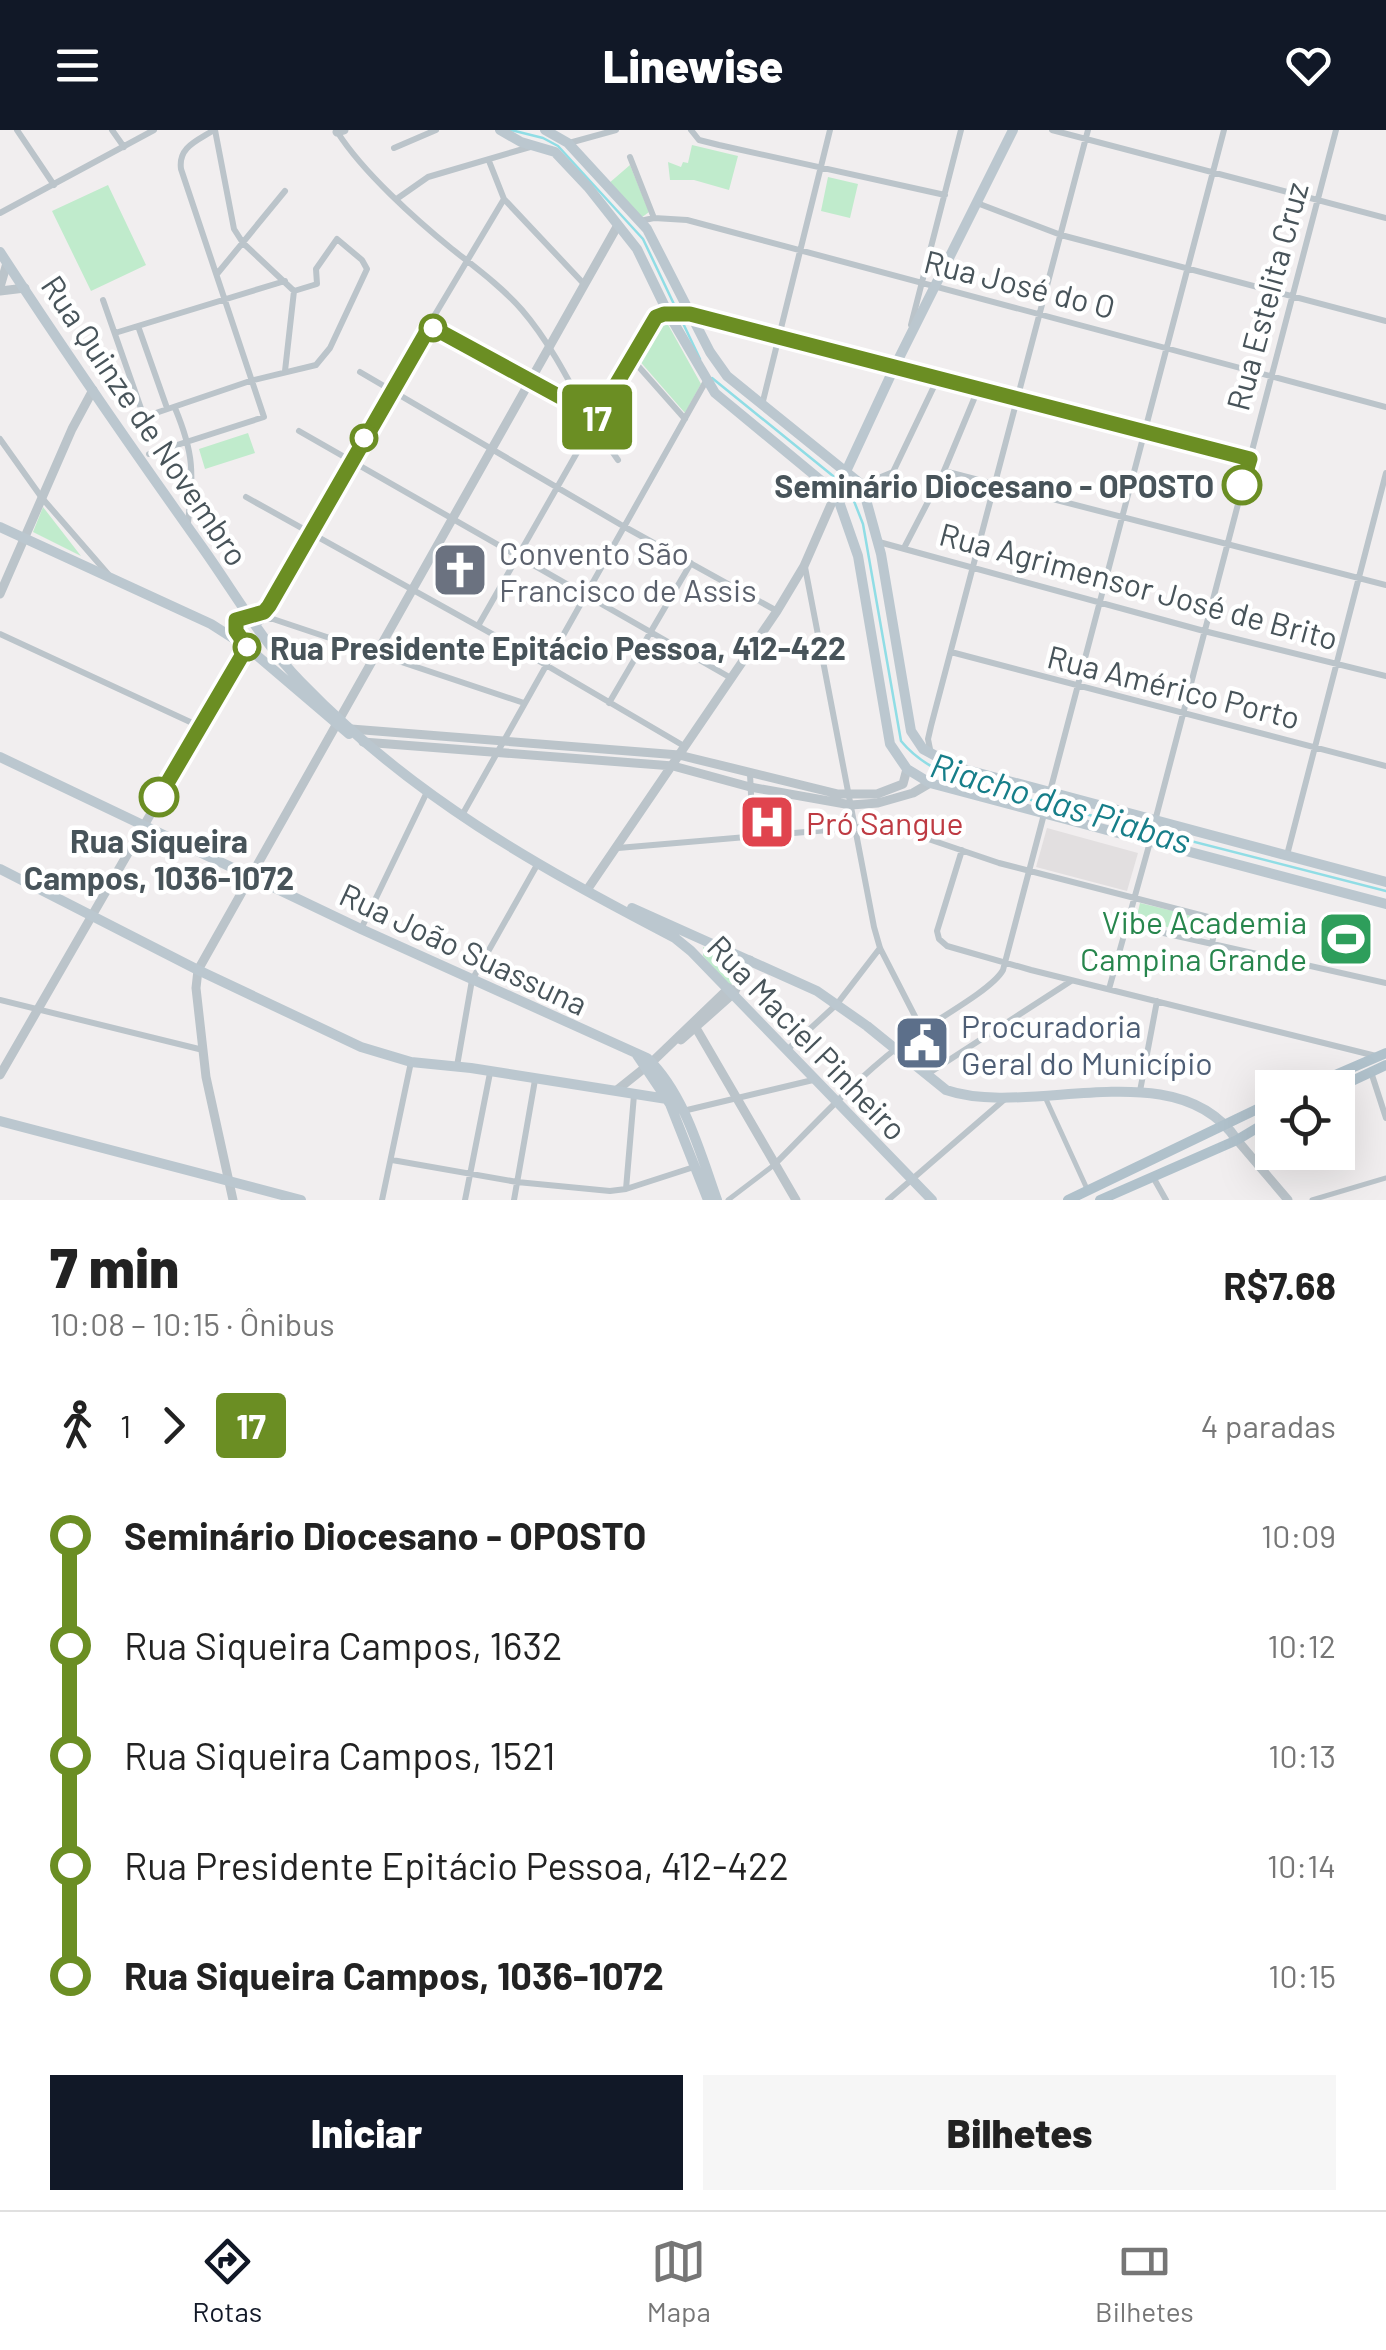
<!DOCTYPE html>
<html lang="pt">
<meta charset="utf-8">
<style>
body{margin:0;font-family:Barlow,sans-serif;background:#f6f6f6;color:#222;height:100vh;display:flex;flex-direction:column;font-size:38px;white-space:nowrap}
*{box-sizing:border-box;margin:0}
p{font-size:32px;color:#767676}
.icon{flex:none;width:55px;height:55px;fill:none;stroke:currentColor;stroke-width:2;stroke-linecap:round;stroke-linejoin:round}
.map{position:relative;height:1070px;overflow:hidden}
.panel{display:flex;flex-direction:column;background:#fff;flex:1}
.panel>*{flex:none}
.badge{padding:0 20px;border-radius:8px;font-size:35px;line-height:65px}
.buttons{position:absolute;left:1255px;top:940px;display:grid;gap:20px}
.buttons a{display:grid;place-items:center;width:100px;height:100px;border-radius:0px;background:#fff;box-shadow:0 10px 40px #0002;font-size:50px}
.map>.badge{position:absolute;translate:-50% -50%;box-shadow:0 0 0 5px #fff}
.legs{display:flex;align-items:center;gap:15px;height:110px;padding:0 50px;font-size:32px}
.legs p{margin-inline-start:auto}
.overview{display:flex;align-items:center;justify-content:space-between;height:170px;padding:0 50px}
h1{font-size:55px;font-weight:800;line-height:75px}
.button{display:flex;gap:20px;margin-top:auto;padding:20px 50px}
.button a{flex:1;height:115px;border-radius:0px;background:#111827;color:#fff;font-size:40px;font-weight:800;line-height:115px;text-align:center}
.button a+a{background:#f6f6f6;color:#222}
ul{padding:0 50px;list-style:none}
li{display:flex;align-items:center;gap:35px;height:110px;font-size:38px}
li i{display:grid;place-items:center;width:15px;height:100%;margin:0 12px;background:currentColor}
li i::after{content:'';width:25px;height:25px;margin:-12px;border:8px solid;border-radius:50%;background:#fff}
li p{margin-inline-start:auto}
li:first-child i{background:linear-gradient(#0000 50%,currentColor 0)}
li:last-child i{background:linear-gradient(currentColor 50%,#0000 0)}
header{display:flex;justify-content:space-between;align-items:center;height:130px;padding:0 50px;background:#111827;color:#fff;font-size:45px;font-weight:800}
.dock{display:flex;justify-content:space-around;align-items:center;height:140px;border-top:2px solid #e0e0e0;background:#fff;font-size:28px;color:#767676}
.dock a{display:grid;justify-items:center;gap:5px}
.dock .current{color:#111827}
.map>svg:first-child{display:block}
.education{fill:#e2dfe0}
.green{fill:#c0ebcc}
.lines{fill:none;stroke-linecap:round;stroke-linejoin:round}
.stream{stroke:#90dde5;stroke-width:2.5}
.pedestrian{stroke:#bbc4ca;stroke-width:5}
.minor{stroke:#bbc4ca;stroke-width:6}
.tertiary{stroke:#bbc4ca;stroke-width:9}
.secondary{stroke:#bbc7cf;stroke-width:10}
.primary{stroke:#b0c1cb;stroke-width:10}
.line-1-casing{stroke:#fff;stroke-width:22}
.line-1{stroke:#6b8e23;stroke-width:15}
.stop-1-dot{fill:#fff;stroke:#6b8e23;stroke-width:5}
.labels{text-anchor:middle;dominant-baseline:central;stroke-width:9;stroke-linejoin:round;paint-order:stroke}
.street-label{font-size:32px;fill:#48545a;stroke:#fff}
.stop-label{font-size:32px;font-weight:bold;fill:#48545a;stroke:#fff;text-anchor:end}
.worship-label{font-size:32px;fill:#5b616d;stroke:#fff;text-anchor:start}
.health-label{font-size:32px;fill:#be3a42;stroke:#fff;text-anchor:start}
.leisure-label{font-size:32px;fill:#27864d;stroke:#fff;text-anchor:end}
.service-label{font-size:32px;fill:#4e5e75;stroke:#fff;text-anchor:start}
.water-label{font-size:35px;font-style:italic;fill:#167e89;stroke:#fff}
</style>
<header><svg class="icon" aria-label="menu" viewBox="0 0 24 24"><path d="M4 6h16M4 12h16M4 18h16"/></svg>Linewise<svg class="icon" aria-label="heart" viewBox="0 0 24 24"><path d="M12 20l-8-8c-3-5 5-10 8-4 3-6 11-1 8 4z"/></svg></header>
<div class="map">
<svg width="1386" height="1070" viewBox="0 0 1386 1070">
<rect width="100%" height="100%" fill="#f1eeef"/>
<path class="education" d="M1047,698L1138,723L1127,761L1036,737Z"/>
<path class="green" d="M692,15L738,26L729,60L694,50H670L668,32L681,37L683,32L688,33Z
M630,35L649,82L641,88L608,54Z
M828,47L858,54L850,88L821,81Z
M108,55L146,135L91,161L52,81Z
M661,190L666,191L701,254L685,283L637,228L656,193Z
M248,303L255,323L205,339L199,319Z
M43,377L81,426L33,402Z
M1140,773L1211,790L1207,806L1136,790Z
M703,817L740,835L733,854L729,855L703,826Z"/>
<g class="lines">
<path class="stream" d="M511,0L543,8L558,16L643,109L700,229
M712,248L838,350
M844,355L850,361L863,394L901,611C935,652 994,659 1042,673
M1050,675L1386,761"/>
<path class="pedestrian" d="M1045,967L1088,1061
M728,1070L774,1035
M1312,1070L1386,1048"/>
<path class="minor" d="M17,0L54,55
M112,0L124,17
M215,0L234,99L243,113L294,161L285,241
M691,0L699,10L719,15L945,65
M1052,0L1386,88
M338,3C363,42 415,89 452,119C476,138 502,157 522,180C547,209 566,245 584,279
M569,13L616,0
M394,18L436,0
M630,27L654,88
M489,31L504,69L584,154
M398,68L428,47L530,17
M977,73L1061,105L1386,191
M0,83L154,0
M640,91L654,88L687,90L1386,277
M217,144L285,61
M103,170L144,287L250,251L316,235L330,218L367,139L362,130L337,109L316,139L317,154L294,161
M911,195L961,0
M138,196L167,278
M430,196L597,287
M115,203L285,151
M631,228L685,289
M360,242L623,396L777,481
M762,275L830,0
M175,278C195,326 193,343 188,393
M593,294L618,330
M299,301L731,548
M0,309L42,368L108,444
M149,324L264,287L181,39C178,17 197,11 214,0
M944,341L1386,455
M862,355L893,342L938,248
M246,367L510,514L684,616
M879,412L1204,501L1386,546
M904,418L944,341L979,257
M805,437L874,797L880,818L921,898
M250,485L264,482L278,460L390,260L504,69
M257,494L265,489H273L524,573
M478,496L651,193L664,184H690L1250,329
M0,504L201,597
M951,522L1386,636
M609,573L691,433
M931,624L928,609L931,596L1088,0
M750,644L753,705
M461,687L706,251
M1155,691L1336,0
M618,718L887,695L999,733L1212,788L1216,792L1212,814
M962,720L937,801L939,809L947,816L1031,840L1376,926
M1287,725L1386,343
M1128,795L1386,853
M361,799L427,662
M1109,859L1150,712
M0,870L203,920
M787,920L837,874L880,818
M457,936L472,850L537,735
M1371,942L1386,988
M926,945L1071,851
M1140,961L1157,871
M683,981L813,950
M392,1030L517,1052L610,1061L626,1059L694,1037
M775,1034C815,994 853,952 898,917C922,897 991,862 1003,840L1224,0
M1153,1047L1166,1070
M626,1059L634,965
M382,1070L411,932
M465,1070L490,943
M514,1070L535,950
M888,1070L1005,969"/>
<path class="tertiary" d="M337,2L344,0
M0,157L7,133
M0,161L25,158
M0,464L72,299L93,260
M351,599L679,625L838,664H877L903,654L907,639
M363,612L673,636L750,657L851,675L878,673L913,663L930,653
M589,757L777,481L804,436L836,363
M696,898L796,1070
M681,910L734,863L750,830
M0,945L247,517
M617,960L652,932L729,858
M1237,1010L1288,1070
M233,1070L206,947L196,858L198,840L618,95"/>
<path class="secondary" d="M500,0L521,12L555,22L588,57L637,119L668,183L715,263L836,363L858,426L890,614L907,639L930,653L1386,774
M545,0L568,13L647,99L710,222L727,246L862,355L881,424L911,601L923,619L956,637L1386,752
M0,122C65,222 133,320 202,417C234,462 263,513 301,552C412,667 535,735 675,808L691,821L932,1070
M836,363L895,236L1013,0
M0,397L211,494L247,517L349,604
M242,512L235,501L236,490L250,485
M0,627L361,799L647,928C684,963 700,1022 717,1070
M0,739L198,840L361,917L411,932L471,938L667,969
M632,778L817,861L867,896L946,960C1030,989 1176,920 1237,1010
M637,925L670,974L708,1070
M0,991L301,1070"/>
<path class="primary" d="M1305,958L1386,923
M1337,958L1386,935
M1068,1070L1272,972
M1100,1070L1237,1010L1272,989"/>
</g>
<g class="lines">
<g class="line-1-casing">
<path id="line-1" d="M159,667L247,517L236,501V490L264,482L269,476L430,196L597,287L656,187L664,184H690L1250,329L1242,355"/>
</g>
<use href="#line-1" class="line-1"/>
</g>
<defs>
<g id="church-square" transform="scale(2.875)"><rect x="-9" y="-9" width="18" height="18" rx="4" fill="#6b7280" stroke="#fff"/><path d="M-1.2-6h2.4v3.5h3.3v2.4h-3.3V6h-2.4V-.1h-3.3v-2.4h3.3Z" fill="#fff"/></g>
<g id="hospital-square" transform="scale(2.875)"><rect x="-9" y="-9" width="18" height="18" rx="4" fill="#e0444e" stroke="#fff"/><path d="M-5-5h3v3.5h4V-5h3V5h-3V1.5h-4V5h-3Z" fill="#fff"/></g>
<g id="stadium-square" transform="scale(2.875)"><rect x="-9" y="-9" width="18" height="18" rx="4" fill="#2e9e5b" stroke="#fff"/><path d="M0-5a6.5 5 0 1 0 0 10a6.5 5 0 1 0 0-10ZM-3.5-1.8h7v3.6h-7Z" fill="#fff"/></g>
<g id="civic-square" transform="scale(2.875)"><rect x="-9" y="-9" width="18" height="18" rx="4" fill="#5c6f8a" stroke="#fff"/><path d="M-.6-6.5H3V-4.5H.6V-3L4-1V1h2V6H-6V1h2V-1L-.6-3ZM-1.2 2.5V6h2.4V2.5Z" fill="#fff"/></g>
</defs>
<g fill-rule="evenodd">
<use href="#church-square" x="460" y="440"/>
<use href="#hospital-square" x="767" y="692"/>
<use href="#stadium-square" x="1346" y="809"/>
<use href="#civic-square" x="922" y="913"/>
</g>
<g class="stop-1-dot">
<circle cx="433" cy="198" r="12"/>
<circle cx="364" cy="308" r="12"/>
<circle cx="1242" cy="355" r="18"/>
<circle cx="247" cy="517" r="12"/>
<circle cx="159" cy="667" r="18"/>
</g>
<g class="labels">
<g class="street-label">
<text transform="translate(1020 153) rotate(14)">Rua José do O</text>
<text transform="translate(1266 166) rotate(-75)">Rua Estelita Cruz</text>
<text transform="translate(146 290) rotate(56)">Rua Quinze de Novembro</text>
<text transform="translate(1139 455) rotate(15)">Rua Agrimensor José de Brito</text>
<text transform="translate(1174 556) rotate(14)">Rua Américo Porto</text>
<text transform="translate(464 818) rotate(25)">Rua João Suassuna</text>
<text transform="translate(808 907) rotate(46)">Rua Maciel Pinheiro</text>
</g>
<g class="stop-label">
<text x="1214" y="355">Seminário Diocesano - OPOSTO</text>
<text x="270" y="517" text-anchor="start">Rua Presidente Epitácio Pessoa, 412-422</text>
<text x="159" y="710" text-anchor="middle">Rua Siqueira<tspan x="159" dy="37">Campos, 1036-1072</tspan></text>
</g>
<g class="worship-label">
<text x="499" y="422">Convento São<tspan x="499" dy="37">Francisco de Assis</tspan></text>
</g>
<g class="health-label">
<text x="806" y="692">Pró Sangue</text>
</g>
<g class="leisure-label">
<text x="1307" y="791">Vibe Academia<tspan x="1307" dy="37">Campina Grande</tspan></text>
</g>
<g class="service-label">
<text x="961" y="895">Procuradoria<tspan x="961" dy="37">Geral do Município</tspan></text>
</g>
<g class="water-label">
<text transform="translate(1061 672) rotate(17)">Riacho das Piabas</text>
</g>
</g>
</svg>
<div class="buttons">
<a><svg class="icon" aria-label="locate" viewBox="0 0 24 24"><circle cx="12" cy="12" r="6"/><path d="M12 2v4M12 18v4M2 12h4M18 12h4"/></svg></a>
</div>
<b class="badge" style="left:597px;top:287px;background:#6b8e23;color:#fff">17</b>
</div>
<section class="panel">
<div class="overview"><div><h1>7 min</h1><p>10:08 – 10:15 · Ônibus</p></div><b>R$7.68</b></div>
<div class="legs"><svg class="icon" aria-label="walk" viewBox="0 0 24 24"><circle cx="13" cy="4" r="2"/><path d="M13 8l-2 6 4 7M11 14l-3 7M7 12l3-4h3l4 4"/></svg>1<svg class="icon" aria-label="forward" viewBox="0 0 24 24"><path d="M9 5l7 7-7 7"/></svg><b class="badge" style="background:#6b8e23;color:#fff">17</b><p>4 paradas</p></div>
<ul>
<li><i style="color:#6b8e23"></i><b>Seminário Diocesano - OPOSTO</b><p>10:09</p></li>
<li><i style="color:#6b8e23"></i><span>Rua Siqueira Campos, 1632</span><p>10:12</p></li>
<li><i style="color:#6b8e23"></i><span>Rua Siqueira Campos, 1521</span><p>10:13</p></li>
<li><i style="color:#6b8e23"></i><span>Rua Presidente Epitácio Pessoa, 412-422</span><p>10:14</p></li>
<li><i style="color:#6b8e23"></i><b>Rua Siqueira Campos, 1036-1072</b><p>10:15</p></li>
</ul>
<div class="button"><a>Iniciar</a><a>Bilhetes</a></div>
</section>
<nav class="dock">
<a class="current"><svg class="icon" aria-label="directions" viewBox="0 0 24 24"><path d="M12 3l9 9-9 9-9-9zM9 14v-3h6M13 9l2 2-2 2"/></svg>Rotas</a>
<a><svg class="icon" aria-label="map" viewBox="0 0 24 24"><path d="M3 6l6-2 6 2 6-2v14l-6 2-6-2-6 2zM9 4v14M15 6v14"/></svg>Mapa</a>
<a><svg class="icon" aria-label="tickets" viewBox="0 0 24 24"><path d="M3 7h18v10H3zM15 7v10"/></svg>Bilhetes</a>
</nav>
